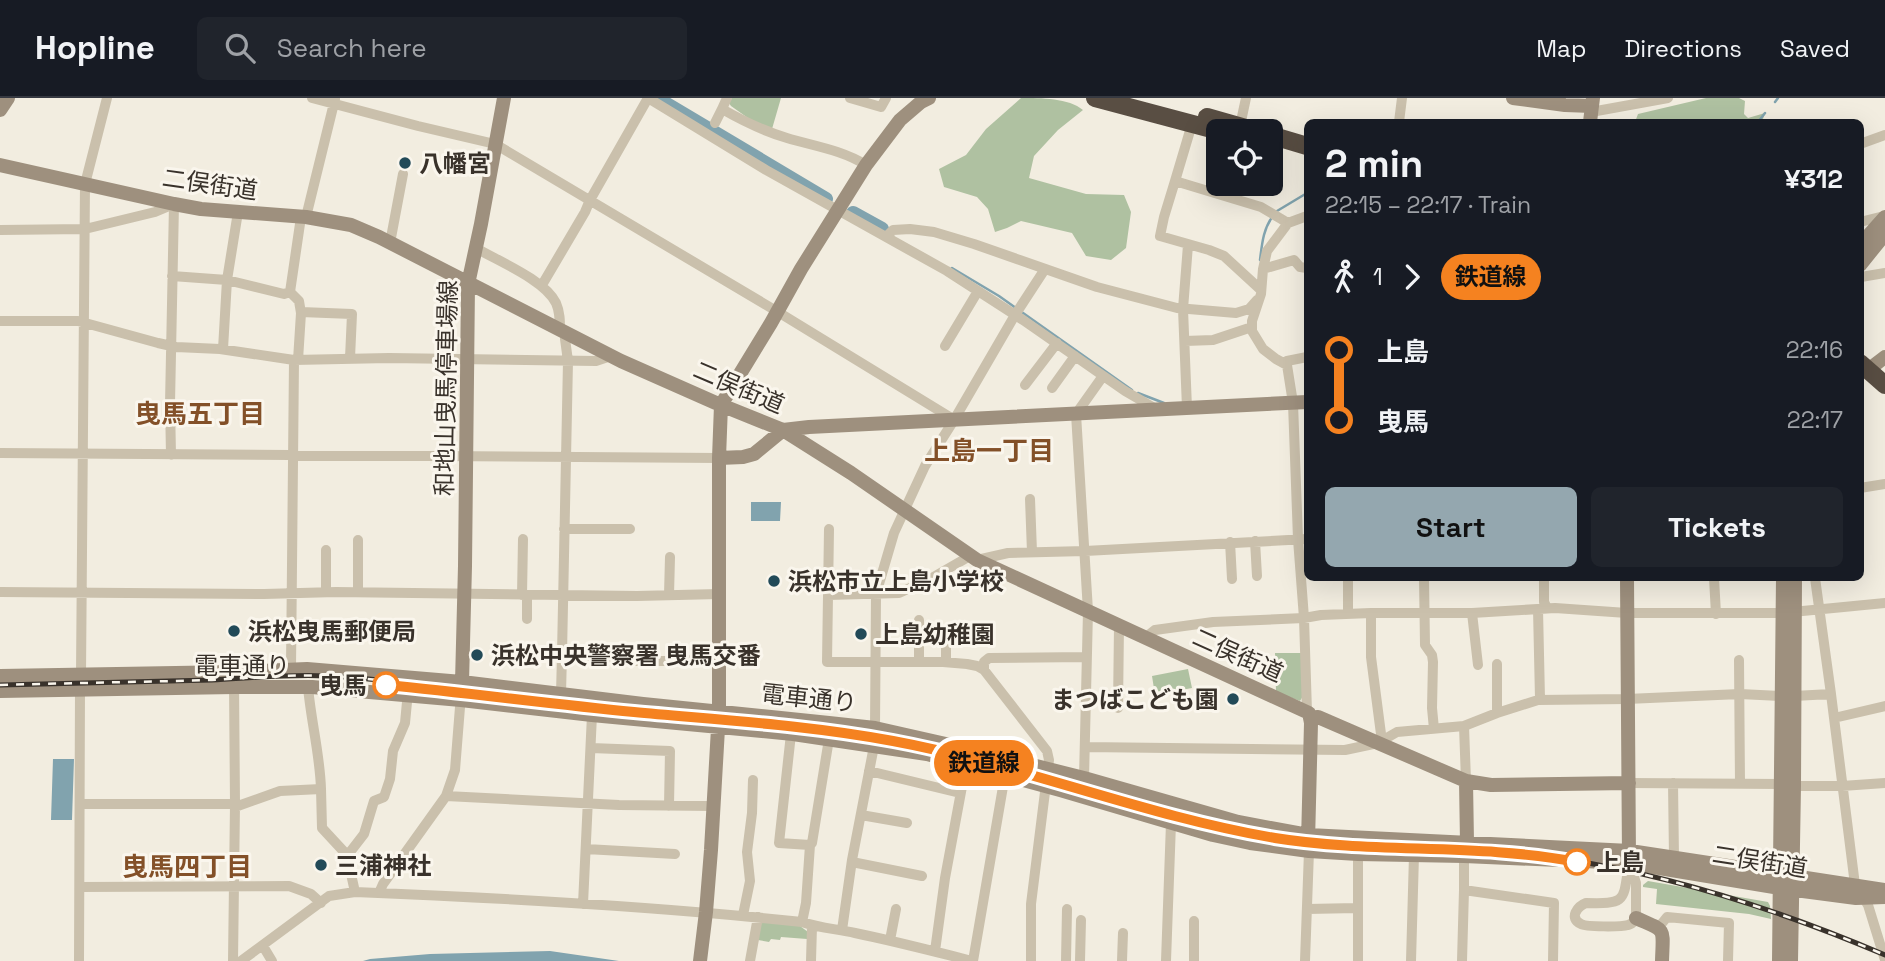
<!DOCTYPE html>
<meta charset="utf-8">
<style>
body{margin:0;font-family:"Space Grotesk","Noto Sans JP",sans-serif;background:#20242c;color:#f1f3f6;height:100vh;display:flex;flex-direction:column;font-size:26px;white-space:nowrap}
*{box-sizing:border-box;margin:0}
p{font-size:23px;color:#9ea1a6}
.icon{flex:none;width:38px;height:38px;fill:none;stroke:currentColor;stroke-width:2;stroke-linecap:round;stroke-linejoin:round}
.map{position:relative;flex:1;overflow:hidden}
.details{position:absolute;left:1304px;top:21px;width:560px;height:462px;display:flex;flex-direction:column;background:#171b24;border-radius:10px;box-shadow:0 7px 28px #0002}
.details>*{flex:none}
.badge{padding:0 14px;border-radius:23px;font-size:24px;line-height:46px}
.buttons{position:absolute;left:1206px;top:21px;display:grid;gap:14px}
.buttons a{display:grid;place-items:center;width:77px;height:77px;border-radius:10px;background:#171b24;box-shadow:0 7px 28px #0002;font-size:35px}
.map>.badge{position:absolute;translate:-50% -50%;box-shadow:0 0 0 4px #fff}
.legs{display:flex;align-items:center;gap:10px;height:77px;padding:0 21px;font-size:23px}
.legs p{margin-inline-start:auto}
.summary{display:flex;align-items:center;justify-content:space-between;height:119px;padding:0 21px}
h1{font-size:38px;font-weight:700;line-height:52px}
.cta{display:flex;gap:14px;margin-top:auto;padding:14px 21px}
.cta a{flex:1;height:80px;border-radius:10px;background:#94a7af;color:#111;font-size:28px;font-weight:700;line-height:80px;text-align:center}
.cta a+a{background:#20242c;color:#f1f3f6}
ul{padding:0 21px;list-style:none}
li{display:flex;align-items:center;gap:24px;height:70px;font-size:26px}
li i{display:grid;place-items:center;width:10px;height:100%;margin:0 9px;background:currentColor}
li i::after{content:'';width:18px;height:18px;margin:-9px;border:5px solid;border-radius:50%;background:#171b24}
li p{margin-inline-start:auto}
li:first-child i{background:linear-gradient(#0000 50%,currentColor 0)}
li:last-child i{background:linear-gradient(currentColor 50%,#0000 0)}
header{display:flex;align-items:center;gap:42px;box-sizing:border-box;height:98px;padding:0 35px;background:#171b24;border-bottom:2px solid #363941}
header strong{font-size:33px}
nav{display:flex;gap:38px;margin-inline-start:auto;font-size:24px}
.search{width:490px;height:63px;background:#20242c;display:flex;align-items:center;gap:18px;box-sizing:border-box;padding:0 24px;border-radius:10px;color:#9ea1a6;font-size:26px}
.map>svg:first-child{display:block}
.green{fill:#afc1a1}
.water{fill:#81a3ae}
.lines{fill:none;stroke-linecap:round;stroke-linejoin:round}
.stream{stroke:#81a3ae;stroke-width:2.5}
.river{stroke:#81a3ae;stroke-width:14}
.street{stroke:#cac0ac;stroke-width:10}
.secondary{stroke:#9e907e;stroke-width:14}
.highway{stroke:#594e43;stroke-width:18}
.rail-casing{stroke:#39322b;stroke-width:5}
.rail{stroke:#faf6ed;stroke-width:2.5;stroke-dasharray:8;stroke-linecap:butt}
.line-1-casing{stroke:#fff;stroke-width:16}
.line-1{stroke:#f58220;stroke-width:10}
.poi-dot{fill:#224a58;stroke:#faf6ed;stroke-width:2.5}
.stop-1-dot{fill:#fff;stroke:#f58220;stroke-width:3.5}
.labels{text-anchor:middle;dominant-baseline:central;stroke-width:6;stroke-linejoin:round;paint-order:stroke}
.poi-label{font-size:24px;font-weight:bold;fill:#39322b;stroke:#faf6ed;text-anchor:start}
.street-label{font-size:24px;fill:#39322b;stroke:#faf6ed}
.stop-label{font-size:24px;font-weight:bold;fill:#39322b;stroke:#faf6ed;text-anchor:end}
.neighbourhood-label{font-size:26px;font-weight:bold;fill:#835028;stroke:#faf6ed}
</style>
<header>
<strong>Hopline</strong>
<div class="search"><svg class="icon" aria-label="search" viewBox="0 0 24 24"><circle cx="10" cy="10" r="6"/><path d="M15 15l6 6"/></svg>Search here</div>
<nav><a>Map</a><a>Directions</a><a>Saved</a></nav>
</header>
<div class="map">
<svg width="1885" height="863" viewBox="0 0 1885 863">
<rect width="100%" height="100%" fill="#f2ede0"/>
<path class="green" d="M732,0H781L772,31L755,25L731,8L729,5Z
M1021,0C1041,0 1069,0 1083,12L1058,32L1034,58L1029,80L1086,96L1124,97L1131,114L1126,150L1111,162L1086,158L1072,135L1021,123L1007,130L995,134L988,111L977,99L944,89L939,71L966,57L986,31Z
M1706,0H1739L1745,3L1744,16L1748,20L1765,15L1762,24H1635L1638,16Z
M1275,555H1301L1303,598L1300,603L1276,594Z
M1188,571L1192,590L1155,597L1152,578Z
M1648,783L1768,804L1770,808L1771,821L1749,816L1656,806L1657,791L1643,789V787Z
M761,824L800,828L808,834L807,841L781,839L780,842L771,841L769,844L758,842Z"/>
<path class="water" d="M751,404H781L780,423H751Z
M53,661H74L72,722H51Z
M550,853L619,863H363L370,861L430,856Z"/>
<g class="lines">
<path class="stream" d="M1775,4L1778,0
M1758,24L1765,15
M1277,113L1307,95
M1260,162C1262,146 1263,131 1273,118
M952,170L999,198L1132,292
M1138,295L1164,305"/>
<path class="river" d="M660,2L826,101
M853,115L882,131"/>
<path class="street" d="M312,0L418,28L495,46L778,214L953,321
M727,0L722,11C743,23 763,33 787,40C814,48 842,52 866,67
M850,0L881,9L886,0
M1591,14L1668,0
M1399,24L1402,0
M715,25L722,11
M1192,26L1175,83L1261,109L1288,125
M1240,28L1246,0
M1860,46L1885,37
M1175,83L1164,119L1160,138L1209,152L1224,158L1261,192
M306,119L335,1
M1860,124L1884,118
M0,132L85,131L155,114L174,106L170,306L171,357
M886,139L893,132L910,131L934,134L974,146L1097,189L1177,210L1236,215L1249,211L1257,202
M390,145L403,76
M476,150C498,163 545,182 556,205C560,214 560,223 560,232
M1263,171L1294,162L1300,169L1307,170
M172,178L227,182L284,196L290,194
M1861,179L1885,175
M542,187L585,114L590,102L648,0L766,72L947,173L1023,222L1125,293L1156,311
M301,214L352,216L350,260
M0,223H78L158,245L176,249L220,251L294,262L389,260L596,263L611,258
M1185,243L1213,242L1252,229
M945,248L978,193
M223,251L227,182L238,114
M298,262L301,215L299,203L290,194L301,119
M1284,265L1287,263L1307,259
M1025,287L1057,245
M1052,290L1075,258
M1187,310L1183,211L1188,147
M0,355L719,360
M1860,390L1885,386
M1030,401L1032,454
M564,431H630
M829,431L827,564H943L967,566L977,568L984,572L1047,653L1049,662L1031,806V863
M1255,443L1257,478
M1230,444L1232,481
M326,452V494
M977,462L1008,455L1085,453L1307,441
M1424,480L1425,547L1432,557L1433,564L1432,610L1434,631
M1544,480V504L1547,510
M1714,480L1716,516
M1815,480L1831,596
M0,494L264,496L336,494L637,498L719,496
M358,494V442
M522,497L523,441
M527,497V521
M669,497L670,459
M828,497L899,495L930,481L970,458
M1538,511L1540,601
M1371,515V559L1381,636L1384,643
M1472,515L1478,567
M1348,516V480
M1145,540L1155,532L1213,524L1304,520L1321,517L1371,515H1472L1555,510L1627,515H1782L1885,505
M562,556L568,263L565,241L566,236
M1739,562L1740,686
M919,564V522
M946,564V533
M1497,566V615
M291,570L294,262
M984,572V564L989,560L1086,559
M81,576L85,86L107,0
M561,596L562,556L614,563H679L719,560
M1794,598L1831,596L1855,787L1868,807L1885,862
M1118,610L1119,527
M1307,614L1304,520L1298,441L1293,305L1287,267L1276,261L1263,251L1252,233V223L1261,196L1263,171L1267,153L1288,125L1307,118
M1834,620L1885,608
M1464,628L1466,683
M875,630L876,496L894,435L925,368L954,322L1015,217L1045,171
M791,636L779,745L810,747
M1085,649L1345,652L1378,645L1397,634L1464,628L1497,615L1538,602L1627,601L1740,596L1781,598
M591,650L670,653L669,708
M869,673L960,695
M1084,680L1088,513L1076,316L1103,278
M1629,685L1782,686
M1673,685L1674,760
M1794,688H1842L1885,685
M321,691L322,730L347,757
M446,698L619,707L713,708
M80,706H235
M235,709L280,693L321,691C320,657 311,623 308,589
M861,717L907,725
M586,751L675,756
M1464,758V792L1554,805L1553,863
M852,764L922,778
M1629,765L1636,785V820C1633,824 1633,826 1628,827C1621,829 1586,829 1581,826C1568,820 1578,808 1586,805C1627,806 1623,804 1629,765Z
M80,789L289,788L311,796L321,805
M355,794L347,758L364,736L374,703L384,699L390,681L393,653L405,625L407,604
M379,795L383,786L446,698L455,672L462,584
M583,806L592,617
M1307,811L1357,810
M743,817L750,783L747,754L752,715L753,682
M802,824L806,805L810,747L812,745L829,641
M1659,829L1667,819L1729,825L1728,863
M842,832L852,762L874,648
M890,842L896,811
M263,848L272,863
M935,853L945,780L966,667
M79,863L80,591
M233,863L235,706L234,585
M241,863L329,798L355,794C504,800 653,808 802,824C819,830 837,831 855,835C894,843 933,853 972,863
M750,863L758,819
M811,863L812,828
M973,863L1005,677
M1066,863L1067,811
M1080,863L1081,822
M1122,863L1123,835
M1166,863L1171,725
M1194,863V823
M1305,863L1309,753
M1358,863V756
M1411,863L1414,757
M1462,863L1464,792"/>
<path class="secondary" d="M1513,0L1565,7L1592,8
M0,12L8,0
M1590,24L1593,0
M0,67L174,106L201,111L306,119L351,127L379,139L621,263L716,305L783,332L851,375L977,462L1309,615L1311,625L1308,744
M1860,147L1885,119
M1860,167L1885,136
M1868,272L1885,259
M719,360L743,359L754,356L783,332L809,329L1307,304
M1627,480L1629,760
M0,578L234,574L307,571L462,584L643,606L829,625L875,630L968,651L1084,680L1238,724L1308,737L1630,753L1885,792
M462,584L465,468L468,186L481,126L504,0
M0,593L234,589H312L461,602L592,617L793,636L927,656L1060,692L1213,737L1250,745L1309,753L1358,756L1464,758L1629,765L1780,790L1856,800L1885,799
M1311,620L1318,619L1466,683L1491,687L1629,685
M1466,683L1467,744
M1636,820C1667,834 1663,828 1662,863
M700,863L706,814L711,752L719,613V360L721,307L771,225L801,171L866,67L900,22L921,4L929,0
M1779,863L1783,480
M1791,863L1794,688L1795,480"/>
<path class="highway" d="M1095,0L1219,33
M1207,19L1256,33
M1270,37L1307,48
M1860,265L1885,287"/>
<g class="rail-casing">
<path id="rail" d="M0,587C71,585 141,584 212,582C250,580 289,576 327,578C411,582 493,599 576,608C681,621 788,624 892,643C1021,667 1145,718 1275,740C1370,756 1467,748 1563,761C1671,777 1784,814 1885,857"/>
</g>
<use href="#rail" class="rail"/>
</g>
<g class="lines">
<g class="line-1-casing">
<path id="line-1" d="M386,587C469,595 551,606 634,614C720,622 808,627 893,643C1022,667 1145,718 1275,740C1374,756 1478,745 1577,764"/>
</g>
<use href="#line-1" class="line-1"/>
</g>
<g class="poi-dot">
<circle cx="405" cy="65" r="7"/>
<circle cx="774" cy="483" r="7"/>
<circle cx="234" cy="533" r="7"/>
<circle cx="861" cy="536" r="7"/>
<circle cx="477" cy="557" r="7"/>
<circle cx="1233" cy="601" r="7"/>
<circle cx="321" cy="767" r="7"/>
</g>
<g class="stop-1-dot">
<circle cx="386" cy="587" r="12"/>
<circle cx="1577" cy="764" r="12"/>
</g>
<g class="labels">
<g class="poi-label">
<text x="419" y="65">八幡宮</text>
<text x="788" y="483">浜松市立上島小学校</text>
<text x="248" y="533">浜松曳馬郵便局</text>
<text x="875" y="536">上島幼稚園</text>
<text x="491" y="557">浜松中央警察署 曳馬交番</text>
<text x="1219" y="601" text-anchor="end">まつばこども園</text>
<text x="335" y="767">三浦神社</text>
</g>
<g class="street-label">
<text transform="translate(210 86) rotate(8)">二俣街道</text>
<text transform="translate(739 289) rotate(23)">二俣街道</text>
<text transform="translate(446 290) rotate(-89)">和地山曳馬停車場線</text>
<text transform="translate(1238 557) rotate(24)">二俣街道</text>
<text x="242" y="567">電車通り</text>
<text transform="translate(809 600) rotate(6)">電車通り</text>
<text transform="translate(1760 763) rotate(9)">二俣街道</text>
</g>
<g class="stop-label">
<text x="367" y="587">曳馬</text>
<text x="1596" y="764" text-anchor="start">上島</text>
</g>
<g class="neighbourhood-label">
<text x="200" y="316">曳馬五丁目</text>
<text x="989" y="353">上島一丁目</text>
<text x="187" y="769">曳馬四丁目</text>
</g>
</g>
</svg>
<div class="buttons">
<a><svg class="icon" aria-label="locate" viewBox="0 0 24 24"><circle cx="12" cy="12" r="6"/><path d="M12 2v4M12 18v4M2 12h4M18 12h4"/></svg></a>
</div>
<b class="badge" style="left:984px;top:665px;background:#f58220;color:#111">鉄道線</b>
<section class="details">
<div class="summary"><div><h1>2 min</h1><p>22:15 – 22:17 · Train</p></div><b>¥312</b></div>
<div class="legs"><svg class="icon" aria-label="walk" viewBox="0 0 24 24"><circle cx="13" cy="4" r="2"/><path d="M13 8l-2 6 4 7M11 14l-3 7M7 12l3-4h3l4 4"/></svg>1<svg class="icon" aria-label="forward" viewBox="0 0 24 24"><path d="M9 5l7 7-7 7"/></svg><b class="badge" style="background:#f58220;color:#111">鉄道線</b></div>
<ul>
<li><i style="color:#f58220"></i><b>上島</b><p>22:16</p></li>
<li><i style="color:#f58220"></i><b>曳馬</b><p>22:17</p></li>
</ul>
<div class="cta"><a>Start</a><a>Tickets</a></div>
</section>
</div>
